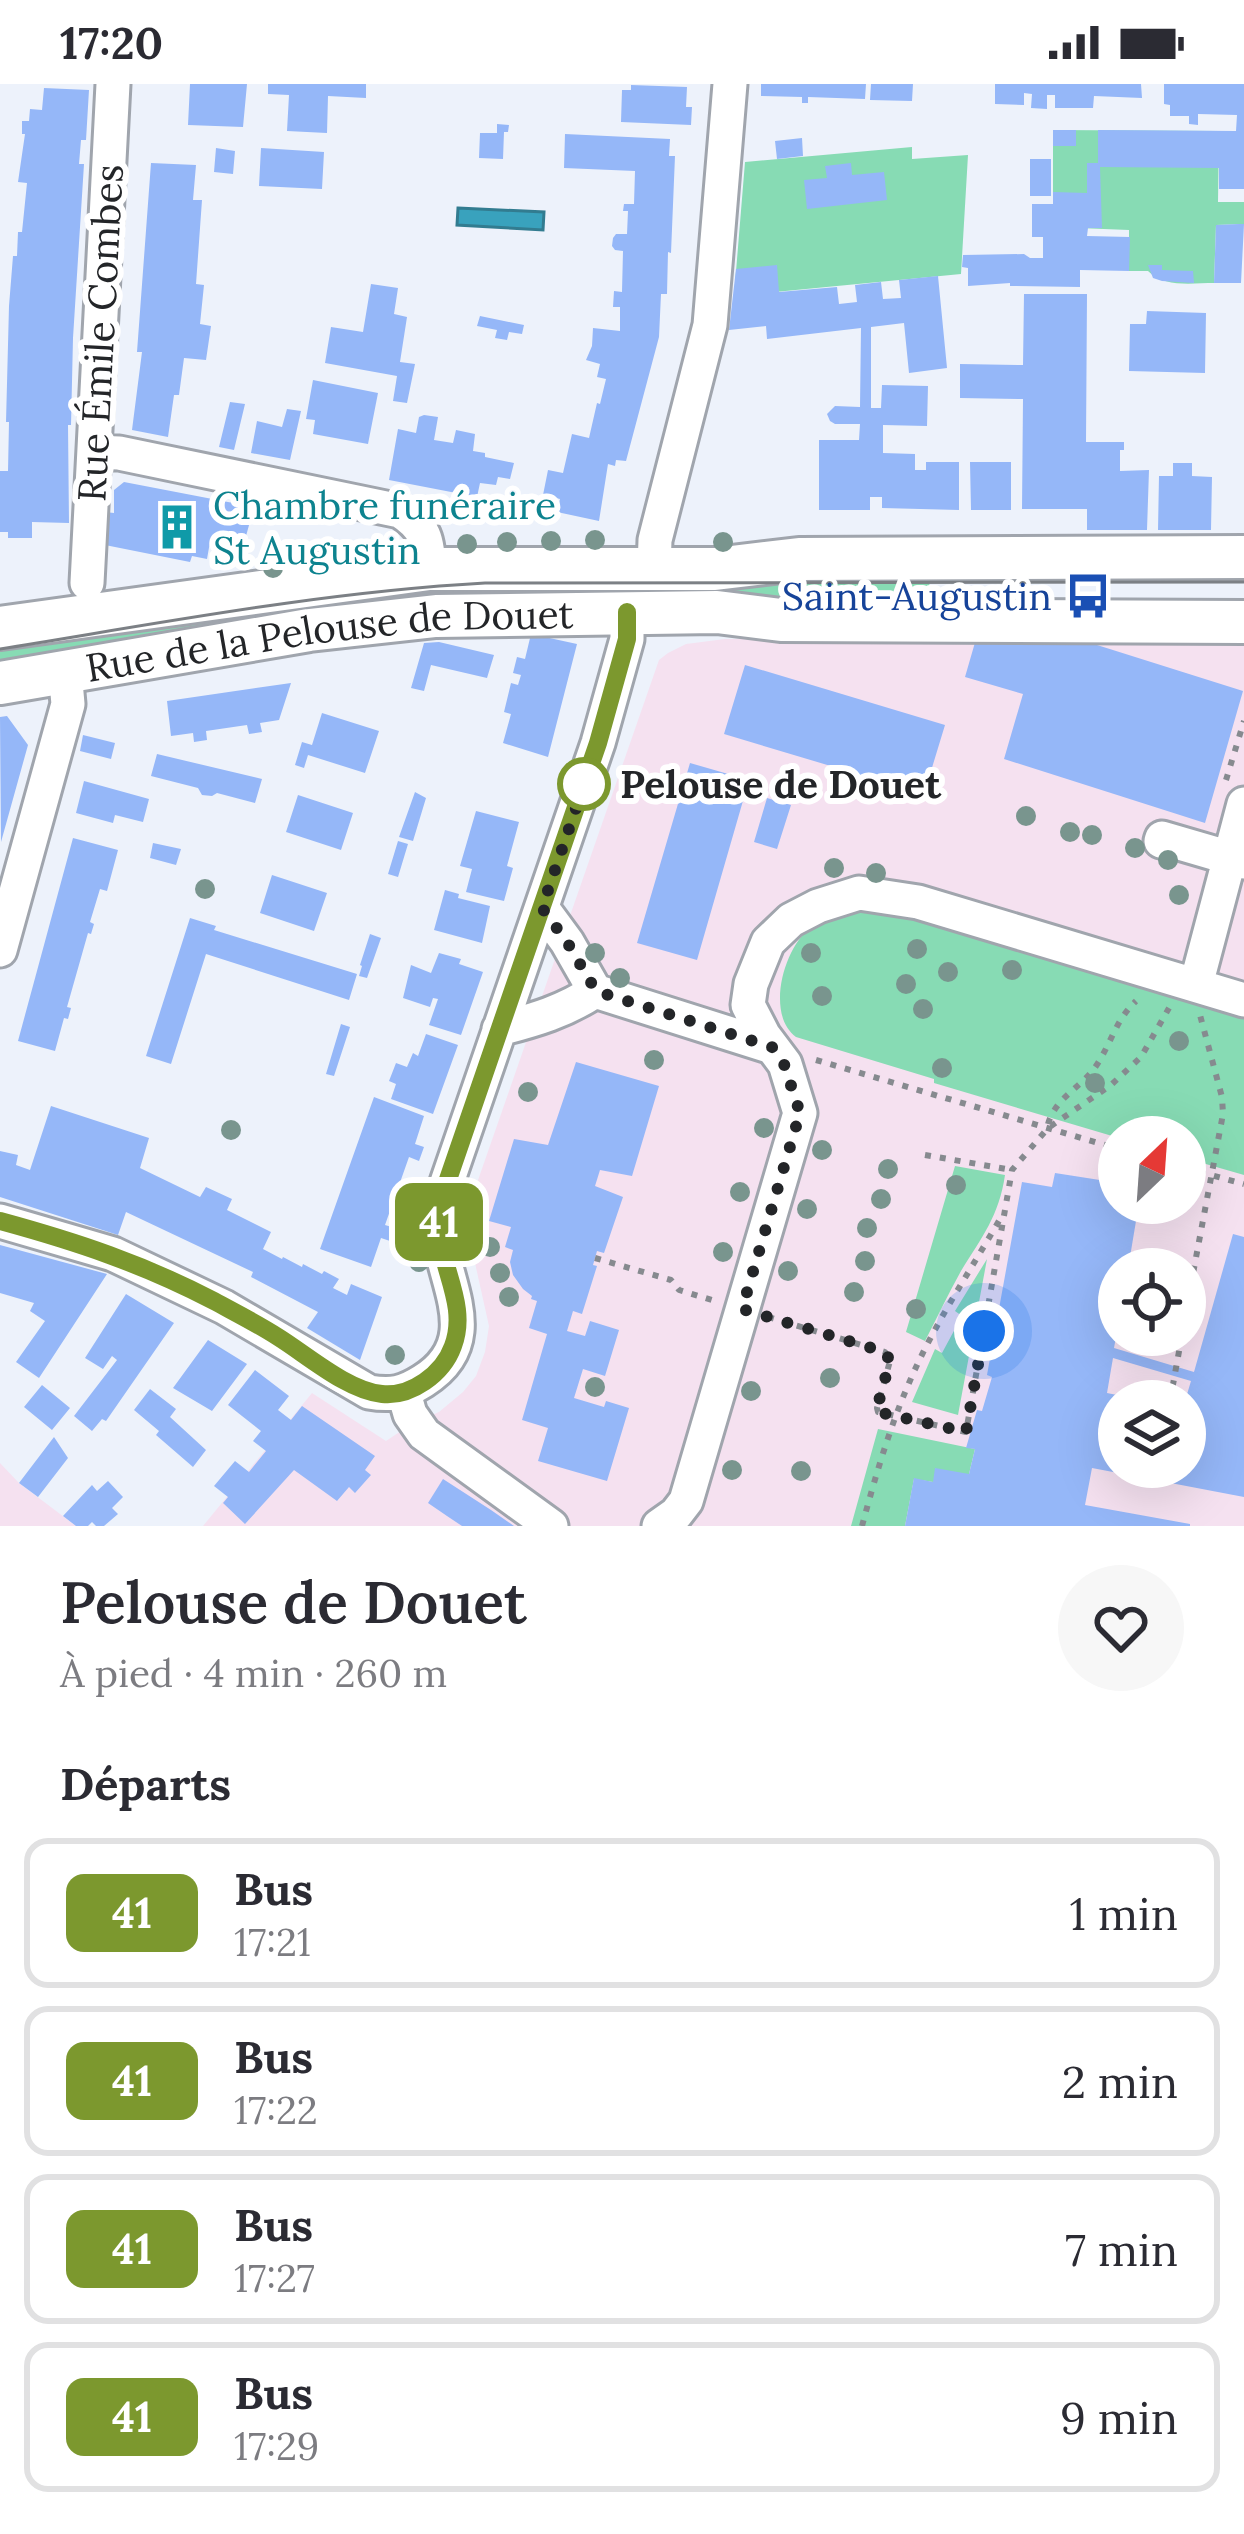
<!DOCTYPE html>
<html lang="fr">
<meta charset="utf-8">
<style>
body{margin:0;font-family:Lora,serif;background:#f7f7f7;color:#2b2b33;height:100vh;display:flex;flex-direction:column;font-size:45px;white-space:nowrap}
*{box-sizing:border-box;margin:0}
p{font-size:39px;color:#7c7c81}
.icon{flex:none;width:66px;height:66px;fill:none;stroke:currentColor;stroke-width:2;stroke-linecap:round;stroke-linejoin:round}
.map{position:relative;height:1442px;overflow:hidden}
.panel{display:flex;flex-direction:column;background:#fff;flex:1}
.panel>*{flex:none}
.badge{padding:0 24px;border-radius:18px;font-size:42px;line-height:78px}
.needle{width:78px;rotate:25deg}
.buttons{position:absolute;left:1098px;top:1032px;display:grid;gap:24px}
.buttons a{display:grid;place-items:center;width:108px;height:108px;border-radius:50%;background:#fff;box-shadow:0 12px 48px #0002;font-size:60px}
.you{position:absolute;width:60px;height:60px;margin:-30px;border:9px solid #fff;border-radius:50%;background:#1a73e8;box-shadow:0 0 0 18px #1a73e833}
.map>.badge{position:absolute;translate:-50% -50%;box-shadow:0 0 0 6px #fff}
h2{padding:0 60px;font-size:45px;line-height:108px}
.round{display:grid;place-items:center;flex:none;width:126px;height:126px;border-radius:63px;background:#f7f7f7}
.head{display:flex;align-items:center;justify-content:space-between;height:204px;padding:0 60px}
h1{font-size:57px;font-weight:600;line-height:90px}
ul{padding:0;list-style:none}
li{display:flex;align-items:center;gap:36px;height:150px;margin:0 24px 18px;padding:0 36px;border:6px solid #e1e1e2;border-radius:24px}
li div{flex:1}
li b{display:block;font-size:45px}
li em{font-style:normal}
li .badge{min-width:132px;font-weight:700;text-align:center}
.status{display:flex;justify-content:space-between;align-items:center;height:84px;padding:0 60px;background:#fff;direction:ltr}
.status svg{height:33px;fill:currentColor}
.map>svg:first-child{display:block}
.medical{fill:#f5e1f0;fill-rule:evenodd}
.green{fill:#87dbb4}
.water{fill:#39a2bd;stroke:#327c90;stroke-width:3}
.building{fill:#95b7f8;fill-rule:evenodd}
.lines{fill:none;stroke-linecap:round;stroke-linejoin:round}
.minor-casing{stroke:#a0a5ad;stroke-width:39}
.major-casing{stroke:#a0a5ad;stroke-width:48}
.path{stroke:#868a8f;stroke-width:6;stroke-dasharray:6 9;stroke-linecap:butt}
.minor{stroke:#fff;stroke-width:33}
.major{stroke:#fff;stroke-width:42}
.tram{stroke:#7c8085;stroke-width:3}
.tree{fill:#79958e}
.line-casing{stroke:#fff;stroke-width:27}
.line{stroke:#7c982e;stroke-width:18}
.walk{stroke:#232528;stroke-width:12;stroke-dasharray:0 21.6}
.stop-dot{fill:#fff;stroke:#7c982e;stroke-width:6}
.labels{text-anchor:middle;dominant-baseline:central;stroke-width:12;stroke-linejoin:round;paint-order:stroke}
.street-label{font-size:39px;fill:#232528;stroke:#fff}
.culture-label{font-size:39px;fill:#0d838f;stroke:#fff;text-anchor:start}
.transit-label{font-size:39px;fill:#164399;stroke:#fff;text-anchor:end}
.stop-label{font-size:39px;font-weight:bold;fill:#232528;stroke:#fff;text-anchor:start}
</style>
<div class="status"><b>17:20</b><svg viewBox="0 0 49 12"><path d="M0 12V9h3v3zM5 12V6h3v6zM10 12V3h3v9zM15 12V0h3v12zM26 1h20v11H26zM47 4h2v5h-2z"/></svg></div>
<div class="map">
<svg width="1244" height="1442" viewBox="0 0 1244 1442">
<rect width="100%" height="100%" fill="#edf2fb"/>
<path class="medical" d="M1244,554V1442H203L312,1309L386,1357L410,1341L439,1328L463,1308L476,1292L485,1268L489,1242L469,1152L477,1099L659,576L668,569L686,560L725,555ZM1119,1053H1185V1119H1119ZM1119,1185H1185V1251H1119ZM1119,1317H1185V1383H1119Z
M0,1379L19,1399L76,1442H0Z"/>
<path class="green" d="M1053,46L1219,47L1218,118H1244V140L1216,141L1214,199C1192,199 1164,204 1148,187H1129V146L1053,143Z
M912,63V75L968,71L961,190L734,212L745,78Z
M929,482L930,529L719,521L0,588V560L384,498Z
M866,825L908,830L1244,930V1091L1185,1074V1053L1119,1054L934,999V995L796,953C765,930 784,863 811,843C827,831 847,828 866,825Z
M955,1082L1005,1091C999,1132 982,1153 961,1187C948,1210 937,1234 925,1257L906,1248Z
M987,1175L958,1331L912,1318L935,1265L942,1269L962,1232L955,1227Z
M878,1345L975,1365L969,1390L933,1398L914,1395L905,1442H851Z"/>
<path class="water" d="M458,124L544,128L543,146L457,141Z"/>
<path class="building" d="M190,0H247L243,43L188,41Z
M268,0H366V14L328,12L327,49L287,47L289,11L268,10Z
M761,0H866L865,15L808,13V19H802V13L761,12Z
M871,0H913L912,17L870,16Z
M995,0H1141L1142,14L1094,12L1093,24H1055V11H1047V25L1031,24L1032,10L1024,9V21L995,20Z
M1164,0H1244V105H1219V84L1100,83L1102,144H1088L1087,152L1130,153L1129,187L1080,186V203L1010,202V199L968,202V184L962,183L963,171L1024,170L1030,174H1043V153H1032V120H1053V108L1087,109V79H1098V46L1236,47L1237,31L1198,30V41L1189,40V32H1170V21L1164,20Z
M631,1L687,3L686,23H692L691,41L621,38L622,6H631Z
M44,4L89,6L86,56H81L79,80H84L73,254L71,341H68L69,439L32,438V454H8V448H0V387H8L9,338H6L9,222L13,172H17L18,148H22L27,99L18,98L25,50H22V37H29L30,25L42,26Z
M497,40L509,41L508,48H504L503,75L479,74L480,49H497Z
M1053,46H1076V62H1053Z
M565,50L670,55L669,72H675L671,169L668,168L667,210H661L659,253L626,377L616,376L615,382L608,380L599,437L557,428L560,415L543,411L548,386L563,389L572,350L589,354L597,319L600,320L606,295L597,293L600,280L586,276L592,262L593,244L620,247V223H613L614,207L622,208L623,167L615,166L612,162L613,154L616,150H627L628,127H623L624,120H634L635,87L564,84Z
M802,54L803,72L777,75L775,57Z
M216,64L235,67L233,90L214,88Z
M261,64L324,68L322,105L259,102Z
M1030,75H1051V112H1030Z
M151,79L196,81L193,116H202L196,200L204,201L200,240L211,242L206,276L184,274L179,311H174L168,353L132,346L142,268H137Z
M851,79L852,91L884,88L887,116L807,125L804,96L827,94L825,82Z
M1239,140H1244L1241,199H1214L1216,141Z
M777,181L779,208L837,203L839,220L857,218L855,201L881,198L883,215L901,214L899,196L938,192L947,284L909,289L904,239L871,243V324H881L882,301L928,302L927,342L883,341V369L915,370V386H926V378H959V426L882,424V413H870V426H819V356H859L860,340H835L830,337L827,330L835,322L860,323L861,244L767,255L766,242L729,246L736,185Z
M1148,181H1162V186L1193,187L1194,199L1162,197L1153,194Z
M371,200L398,204L394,230L407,233L400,278L415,280L407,319L393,317L397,292L325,279L331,243L363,248Z
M1024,210H1087L1086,358H1124V366H1120V387L1149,386L1147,446H1087V425H1022L1023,315L960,314V280L1023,281Z
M1147,227L1206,229L1205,289L1129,287L1130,240H1146Z
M480,232L524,241L522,250L509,248L507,256L495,254L497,246L477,242Z
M313,296L378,309L368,360L313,350L315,336L306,335Z
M230,318L245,320L234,366L219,363Z
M287,325L301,327L290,376L251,369L257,337L282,343Z
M424,331L438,333L434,356L453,359L456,346L475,350L473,367L485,369V373L514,379L510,395L498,393L496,401L480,399L477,413L389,396L398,345L416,349L419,333Z
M970,378H1011V426H971Z
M1173,379H1192V392L1212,393L1211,446H1158L1159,392H1173Z
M124,398L254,423L243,463L210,458L207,475L192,472L190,478L105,461V428L114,429V406Z
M531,550L577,560L548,673L503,659L511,630L504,628L511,599L518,601L521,591L513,589L517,573L525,575Z
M976,555H1078L1243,607L1205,739L1004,675L1023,610L965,593Z
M439,558L494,571L487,594L431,581L424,607L411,604L424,559Z
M745,581L945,641L924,710L724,650Z
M291,599L279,636L260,639L262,648L249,650L247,641L206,647L207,656L194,658L193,649L171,652L167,617Z
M322,629L379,647L365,689L308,671L304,684L295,681L302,658L312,661Z
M7,632L28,661L1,758L0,633Z
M83,651L115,659L111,675L80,667Z
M157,670L262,695L255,719L217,709L212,712L202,711L198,704L151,692Z
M690,679L749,696L697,876L637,859Z
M84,697L149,715L143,738L115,731L113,739L76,729Z
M415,708L426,714L413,757L399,753Z
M298,711L353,729L341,766L286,748Z
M767,714L791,721L777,765L754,758Z
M476,727L519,738L507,782L513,784L504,817L466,808L472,785L460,782Z
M73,754L118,766L107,807L100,805L90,838L94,840L91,850L88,849L67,923L71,924L68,935L64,934L55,967L18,957Z
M398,757L408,760L398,793L388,790Z
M153,759L181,765L176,781L150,774Z
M272,791L327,809L314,847L260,829Z
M445,806L459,810L458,814L490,822L482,859L434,846Z
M190,834L216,842L214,846L357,890L349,916L206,870L171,980L146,972Z
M370,850L381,854L367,894L359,892L362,882L360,881Z
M439,869L461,875L459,880L483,888L461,951L429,941L438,915L433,914L430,923L403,914L411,881L431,889Z
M341,940L350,943L334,992L326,990Z
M426,950L458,961L433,1030L391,1015L396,1000L389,997L396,979L407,983L413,969L418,972Z
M576,978L659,1002L632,1092L600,1086L595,1102L623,1113L604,1169L597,1167L593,1181L597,1182L582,1230L573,1227L567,1247L585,1252L590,1237L619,1246L605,1292L583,1285L574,1314L604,1323L606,1317L629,1324L607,1397L538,1377L548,1344L522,1336L547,1250L529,1244L537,1217L531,1215L532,1212L523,1205L513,1191L510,1178L513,1166L505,1163L511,1143L489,1137L514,1055L548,1061Z
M374,1013L424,1032L415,1060L424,1063L419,1077L409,1073L385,1141L395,1144L390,1157L381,1154L371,1183L320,1165Z
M51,1022L149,1054L140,1084L200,1113L206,1103L232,1115L227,1126L271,1148L263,1165L282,1175L283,1173L302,1183L303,1180L322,1190L324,1187L339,1195L333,1204L347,1211L351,1200L382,1213L360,1276L307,1244L318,1228L251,1193L253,1188L126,1128L118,1151L0,1113V1067L18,1071L16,1081L30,1086Z
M1055,1089L1119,1099V1119H1139L1128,1185H1119V1236L1114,1264L1194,1288L1233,1150L1244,1153V1413L1092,1384L1085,1421L1190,1440V1442H905L914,1394L933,1398L935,1384L969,1390L975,1365L966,1364L977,1326L982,1327L992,1293L987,1291L1022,1098L1052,1103ZM1113,1274L1191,1297L1185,1317V1383H1119V1317H1137V1315L1107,1309Z
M0,1161L107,1190L39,1294L16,1278L45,1237L30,1227L34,1219L0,1209Z
M126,1210L174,1239L106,1337L102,1335L92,1347L74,1332L117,1276L112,1272L103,1285L85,1274Z
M208,1256L247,1280L212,1327L173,1304Z
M255,1286L289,1312L278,1326L291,1336L302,1322L375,1372L365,1386L371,1391L355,1409L349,1403L337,1417L294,1386L245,1440L223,1419L228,1413L214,1402L235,1377L249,1388L266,1367L253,1357L261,1347L228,1321Z
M42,1301L70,1324L52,1346L24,1323Z
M150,1305L176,1325L170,1333L206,1366L193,1383L156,1351L159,1347L134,1326Z
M54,1353L68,1374L38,1413L19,1399Z
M443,1395L491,1426L514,1442H462L447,1432L428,1419Z
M108,1397L123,1413L112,1424L118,1430L104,1442H96L92,1438L88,1442H76L63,1432L92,1401L97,1407Z"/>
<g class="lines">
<g class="minor-casing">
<path id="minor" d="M94,368L119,369L400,427C426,444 427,455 429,485
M654,485L655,456L710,241L730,0
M87,499L113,0
M1161,757L1162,754L1244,778
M542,824L567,858L595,907L772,963
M0,866L68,620L65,587
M1196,901L1244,720
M499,945C535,936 565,927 595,907
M0,1137L113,1170L224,1223L369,1308C392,1312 404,1309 423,1297C482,1260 449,1208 440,1158C438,1142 440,1126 443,1110L598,659L627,555V528
M404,1309L410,1330L424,1350L551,1442
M659,1442L676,1430L686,1417L800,1029L785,980L764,952L748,921L751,900L768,858L791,836L818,822L859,809L918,818L1244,916"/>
</g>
<g class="major-casing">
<g id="major">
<path d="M0,544L429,485H715L799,475L1244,473"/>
<path id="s1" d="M0,599L309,546L436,532L717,528L781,536L1244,538"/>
</g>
</g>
<path class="path" d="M1226,696L1244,637
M816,976L1119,1065
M1048,1040C1056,1013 1081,1004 1096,982C1112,958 1115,937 1136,917
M925,1071L1012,1086
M1185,1084L1244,1100
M595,1174L671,1196L679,1206L715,1217
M1185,1232L1223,1030L1222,1013L1200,931
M768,1233L885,1268L890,1277L877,1324L878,1328L966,1348L1012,1086L1048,1044L1111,1001L1141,973L1169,924
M1170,1317L1182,1251
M862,1442C875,1394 889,1345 909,1299C933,1242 969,1189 1000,1135"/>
<use href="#minor" class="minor"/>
<use href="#major" class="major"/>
<path class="tram" d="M0,565C161,539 322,508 485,499L1244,498"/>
</g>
<g class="tree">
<circle cx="595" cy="456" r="10"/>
<circle cx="551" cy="457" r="10"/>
<circle cx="507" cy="458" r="10"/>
<circle cx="723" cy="458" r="10"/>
<circle cx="467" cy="460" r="10"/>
<circle cx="363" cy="470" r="10"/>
<circle cx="315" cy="477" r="10"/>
<circle cx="273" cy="484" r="10"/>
<circle cx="1026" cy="732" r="10"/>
<circle cx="1070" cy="748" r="10"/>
<circle cx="1092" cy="751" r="10"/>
<circle cx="1135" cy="764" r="10"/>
<circle cx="1168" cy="776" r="10"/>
<circle cx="834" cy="784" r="10"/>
<circle cx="876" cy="789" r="10"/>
<circle cx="205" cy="805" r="10"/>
<circle cx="1179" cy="811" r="10"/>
<circle cx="917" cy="865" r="10"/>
<circle cx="595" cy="869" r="10"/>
<circle cx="811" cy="869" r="10"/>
<circle cx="1012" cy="886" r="10"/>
<circle cx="948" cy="888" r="10"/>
<circle cx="620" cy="894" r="10"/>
<circle cx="906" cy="900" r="10"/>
<circle cx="822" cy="912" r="10"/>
<circle cx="923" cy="925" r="10"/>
<circle cx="1179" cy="957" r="10"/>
<circle cx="654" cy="976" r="10"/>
<circle cx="942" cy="984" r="10"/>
<circle cx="1095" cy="999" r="10"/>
<circle cx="528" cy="1008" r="10"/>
<circle cx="764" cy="1044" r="10"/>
<circle cx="231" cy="1046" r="10"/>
<circle cx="822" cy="1066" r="10"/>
<circle cx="888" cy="1085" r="10"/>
<circle cx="956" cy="1101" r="10"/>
<circle cx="740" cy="1108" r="10"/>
<circle cx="881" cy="1115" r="10"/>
<circle cx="807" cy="1125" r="10"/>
<circle cx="867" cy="1144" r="10"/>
<circle cx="490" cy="1163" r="10"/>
<circle cx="723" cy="1168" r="10"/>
<circle cx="865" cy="1177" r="10"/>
<circle cx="419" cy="1178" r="10"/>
<circle cx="788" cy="1187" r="10"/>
<circle cx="500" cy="1189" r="10"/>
<circle cx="854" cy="1208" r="10"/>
<circle cx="509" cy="1213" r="10"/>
<circle cx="916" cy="1225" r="10"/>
<circle cx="395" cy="1271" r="10"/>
<circle cx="830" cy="1294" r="10"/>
<circle cx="595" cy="1303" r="10"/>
<circle cx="751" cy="1307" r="10"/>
<circle cx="732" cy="1386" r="10"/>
<circle cx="801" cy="1387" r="10"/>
</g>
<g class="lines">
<g class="line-casing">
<path id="line" d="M0,1137C77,1158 143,1180 214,1217C236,1229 258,1240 278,1253C307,1271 348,1307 382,1310C411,1313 443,1290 453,1262C467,1225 445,1191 440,1155C438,1140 440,1125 443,1110L598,659L627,555V528"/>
</g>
<use href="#line" class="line"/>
<path class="walk" d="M584,700L587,692L542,824L567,858L596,907L772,963L784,980L800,1029L742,1225L885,1268L890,1277L877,1324L878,1328L966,1348L984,1247"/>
</g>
<defs>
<g id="building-bare" transform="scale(3.6)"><path d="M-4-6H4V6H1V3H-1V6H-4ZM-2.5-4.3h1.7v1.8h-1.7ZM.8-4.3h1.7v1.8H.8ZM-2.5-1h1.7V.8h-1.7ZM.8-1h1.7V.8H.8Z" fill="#0f9aa8" stroke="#fff" stroke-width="2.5" paint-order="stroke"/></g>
<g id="bus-bare" transform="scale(3.6)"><path d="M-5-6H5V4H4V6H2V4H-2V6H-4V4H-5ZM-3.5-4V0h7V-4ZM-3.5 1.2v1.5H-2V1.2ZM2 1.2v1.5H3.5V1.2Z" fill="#1a4fb4" stroke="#fff" stroke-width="2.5" paint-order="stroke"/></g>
</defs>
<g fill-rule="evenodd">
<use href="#building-bare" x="177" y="443"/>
<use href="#bus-bare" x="1088" y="512"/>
</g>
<circle class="stop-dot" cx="584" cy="700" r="24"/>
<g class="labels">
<g class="street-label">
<text transform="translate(100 249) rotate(-87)">Rue Émile Combes</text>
<text stroke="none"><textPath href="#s1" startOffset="333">Rue de la Pelouse de Douet</textPath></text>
</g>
<g class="culture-label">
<text x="213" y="421">Chambre funéraire<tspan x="213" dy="45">St Augustin</tspan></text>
</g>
<g class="transit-label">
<text x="1052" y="512">Saint-Augustin</text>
</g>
<g class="stop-label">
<text x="620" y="700">Pelouse de Douet</text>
</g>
</g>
</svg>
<div class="buttons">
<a><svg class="needle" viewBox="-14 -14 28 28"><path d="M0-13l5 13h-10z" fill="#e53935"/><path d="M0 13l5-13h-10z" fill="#7c7c81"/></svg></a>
<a><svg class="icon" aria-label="locate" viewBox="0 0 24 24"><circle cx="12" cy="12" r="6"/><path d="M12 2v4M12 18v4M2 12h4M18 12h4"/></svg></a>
<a><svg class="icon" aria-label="layers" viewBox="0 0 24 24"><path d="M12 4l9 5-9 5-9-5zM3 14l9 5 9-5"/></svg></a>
</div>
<div class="you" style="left:984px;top:1247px"></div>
<b class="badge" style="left:439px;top:1138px;background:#7c982e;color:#fff">41</b>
</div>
<section class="panel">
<div class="head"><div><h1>Pelouse de Douet</h1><p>À pied · 4 min · 260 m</p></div><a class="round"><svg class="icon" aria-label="heart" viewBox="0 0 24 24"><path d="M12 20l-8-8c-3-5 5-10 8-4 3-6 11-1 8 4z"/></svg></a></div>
<h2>Départs</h2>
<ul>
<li><span class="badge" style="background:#7c982e;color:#fff">41</span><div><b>Bus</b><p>17:21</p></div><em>1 min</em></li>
<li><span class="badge" style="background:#7c982e;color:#fff">41</span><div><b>Bus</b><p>17:22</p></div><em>2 min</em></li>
<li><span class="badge" style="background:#7c982e;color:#fff">41</span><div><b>Bus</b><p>17:27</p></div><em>7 min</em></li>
<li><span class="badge" style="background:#7c982e;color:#fff">41</span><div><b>Bus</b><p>17:29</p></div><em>9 min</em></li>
</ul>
</section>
